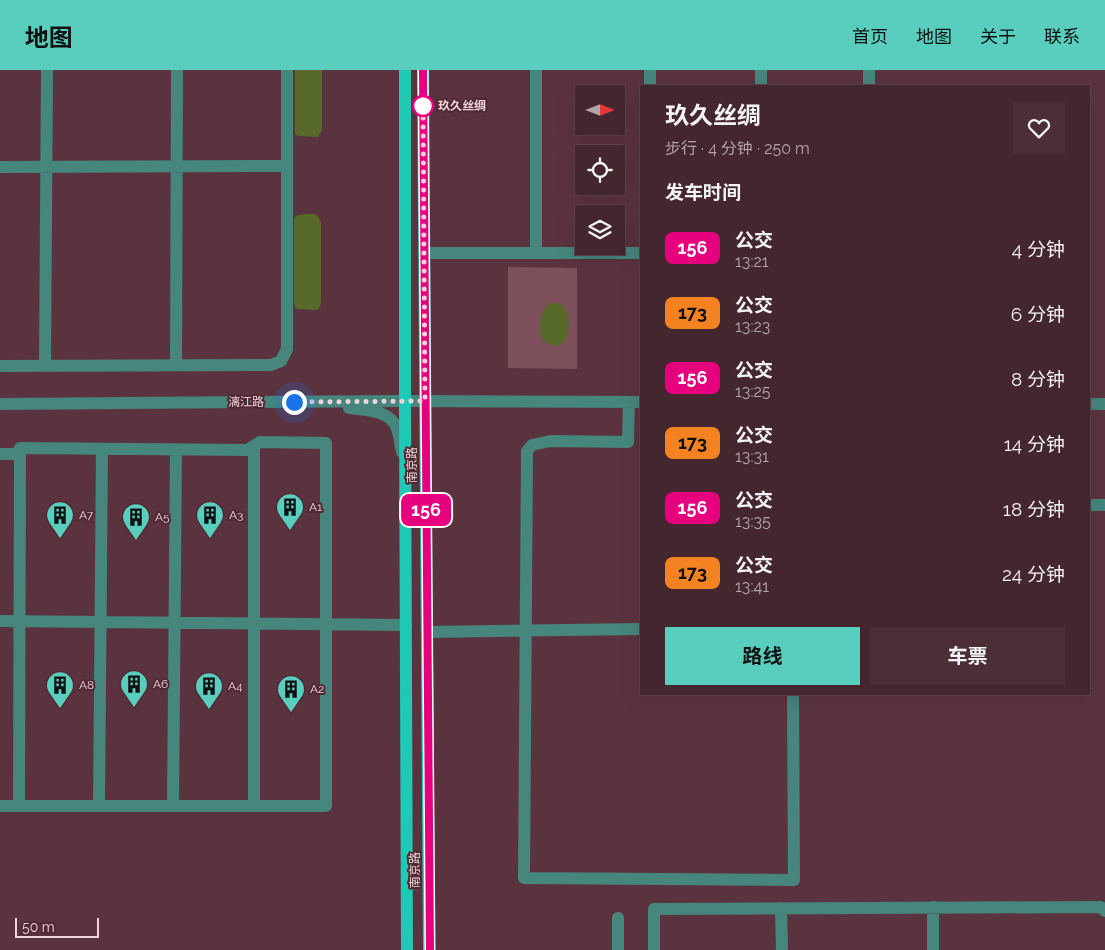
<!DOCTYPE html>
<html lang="zh">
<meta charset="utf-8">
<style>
body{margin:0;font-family:Raleway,"Noto Sans SC",sans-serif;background:#4b2e36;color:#f1f3f6;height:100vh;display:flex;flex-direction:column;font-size:19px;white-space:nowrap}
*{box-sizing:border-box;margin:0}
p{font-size:16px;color:#afa5aa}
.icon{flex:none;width:28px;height:28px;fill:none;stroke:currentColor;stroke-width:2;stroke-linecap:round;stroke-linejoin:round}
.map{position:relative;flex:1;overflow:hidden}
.sheet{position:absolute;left:640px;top:15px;width:450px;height:610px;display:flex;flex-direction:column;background:#44262e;border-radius:0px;box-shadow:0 5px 20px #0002,0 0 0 1px #5c434a}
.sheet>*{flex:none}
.badge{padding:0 10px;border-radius:8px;font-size:18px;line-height:32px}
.needle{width:32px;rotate:90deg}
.fabs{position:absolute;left:575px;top:15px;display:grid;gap:10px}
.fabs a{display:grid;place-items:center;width:50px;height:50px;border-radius:0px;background:#44262e;box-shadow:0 5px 20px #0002,0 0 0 1px #5c434a;font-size:25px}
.scale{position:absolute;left:15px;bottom:12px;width:84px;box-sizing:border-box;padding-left:5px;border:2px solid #eed4da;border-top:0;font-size:14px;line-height:18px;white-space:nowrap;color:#eed4da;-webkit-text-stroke:4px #502934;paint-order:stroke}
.you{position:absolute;width:25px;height:25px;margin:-12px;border:4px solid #fff;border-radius:50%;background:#1a73e8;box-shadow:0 0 0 8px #1a73e833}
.map>.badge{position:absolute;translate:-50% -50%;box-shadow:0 0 0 2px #fff}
h2{padding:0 25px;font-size:19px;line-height:45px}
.round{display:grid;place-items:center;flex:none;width:52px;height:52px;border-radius:0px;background:#4b2e36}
.summary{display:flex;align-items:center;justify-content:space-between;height:85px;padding:0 25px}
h1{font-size:24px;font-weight:700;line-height:38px}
.primary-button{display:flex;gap:10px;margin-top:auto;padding:10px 25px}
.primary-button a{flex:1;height:58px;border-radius:0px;background:#59cebe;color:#111;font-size:20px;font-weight:700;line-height:58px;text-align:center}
.primary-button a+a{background:#4b2e36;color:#f1f3f6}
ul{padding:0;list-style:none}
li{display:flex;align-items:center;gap:15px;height:65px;padding:0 25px}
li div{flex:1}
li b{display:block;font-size:19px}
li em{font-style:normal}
li .badge{min-width:55px;font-weight:700;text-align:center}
header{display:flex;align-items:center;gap:30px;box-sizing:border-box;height:70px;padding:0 25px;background:#59cebe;color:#111}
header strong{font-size:24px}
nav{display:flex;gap:28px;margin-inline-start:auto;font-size:18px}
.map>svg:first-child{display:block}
.green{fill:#7d505b}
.water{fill:#586a2a}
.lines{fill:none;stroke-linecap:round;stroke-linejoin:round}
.minor{stroke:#46867d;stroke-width:12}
.major{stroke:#20c9b6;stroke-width:12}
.line-casing{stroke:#fff;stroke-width:11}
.line{stroke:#e6007e;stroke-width:8}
.walk{stroke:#eed4da;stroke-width:5;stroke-dasharray:0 9}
.stop-dot{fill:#fff;stroke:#e6007e;stroke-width:2.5}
.labels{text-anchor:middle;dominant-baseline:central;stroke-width:4;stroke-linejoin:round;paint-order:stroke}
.stop-label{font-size:12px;font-weight:bold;fill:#eed4da;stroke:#502934;text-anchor:start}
.street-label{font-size:12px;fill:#eed4da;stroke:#502934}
.poi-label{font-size:12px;fill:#eed4da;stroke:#502934;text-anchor:start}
</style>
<header>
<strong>地图</strong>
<nav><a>首页</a><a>地图</a><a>关于</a><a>联系</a></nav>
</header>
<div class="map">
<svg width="1105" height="880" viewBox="0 0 1105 880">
<rect width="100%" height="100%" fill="#5b333e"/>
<path class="green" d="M508,197L577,198V299L508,298Z"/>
<path class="water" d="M295,0H322V60L318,67L298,66L295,64Z
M314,144L317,145L321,152V233L320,237L317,240L297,239L295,237L294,233V149C298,143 307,144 314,144Z
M550,233C554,233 559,232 562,235C570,241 570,259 567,267C565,271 562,273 558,276C554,275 550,275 546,273C536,264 539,240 550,233Z"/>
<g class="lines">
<path class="minor" d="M536,0V183
M761,0V16
M650,16V0
M869,16V0
M0,97L287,96
M424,183H641
M176,295L177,0
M0,296L271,295L281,291L287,279V0
M45,296L47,0
M629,332L628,372L550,371L532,375L527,381L524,808L794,810L793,624
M0,334L405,331L641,332
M1089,334H1105
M349,338C366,340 391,340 397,359C400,366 400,375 402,382
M254,376V736
M0,384H20
M1089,435H1105
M0,551L406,555
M427,562L641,559
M0,736H326V373L260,372L247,380L20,378L19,736
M99,736L102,379
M173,736L176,380
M933,837V880
M781,838L782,880
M618,848V880
M654,880V839L1101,837L1105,841"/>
<path class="major" d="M405,0V331L407,880
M423,0L429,880"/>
</g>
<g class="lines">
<g class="line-casing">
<path id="line" d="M423,0L430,880"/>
</g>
<use href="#line" class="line"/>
<path class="walk" d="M294,332L425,331L423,36"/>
</g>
<defs>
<g id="building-pin" transform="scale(1.4375)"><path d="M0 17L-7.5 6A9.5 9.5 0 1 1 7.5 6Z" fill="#59cebe" stroke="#502934"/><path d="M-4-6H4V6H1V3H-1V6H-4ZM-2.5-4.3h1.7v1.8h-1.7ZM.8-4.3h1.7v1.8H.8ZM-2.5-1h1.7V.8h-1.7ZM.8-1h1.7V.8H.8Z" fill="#111"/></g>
</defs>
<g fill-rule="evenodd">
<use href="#building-pin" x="290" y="437"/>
<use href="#building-pin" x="60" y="445"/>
<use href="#building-pin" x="210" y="445"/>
<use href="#building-pin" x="136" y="447"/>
<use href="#building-pin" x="134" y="614"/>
<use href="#building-pin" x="60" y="615"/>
<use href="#building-pin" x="209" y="616"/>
<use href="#building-pin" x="291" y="619"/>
</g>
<circle class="stop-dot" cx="423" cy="36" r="10"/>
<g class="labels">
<g class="stop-label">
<text x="438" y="36">玖久丝绸</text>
</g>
<g class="street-label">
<text x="246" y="332">漓江路</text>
<text transform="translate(412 395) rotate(-90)">南京路</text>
<text transform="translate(415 800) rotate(-90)">南京路</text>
</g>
<g class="poi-label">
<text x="309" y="437">A1</text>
<text x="79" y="445">A7</text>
<text x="229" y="445">A3</text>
<text x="155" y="447">A5</text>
<text x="153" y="614">A6</text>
<text x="79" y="615">A8</text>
<text x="228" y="616">A4</text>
<text x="310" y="619">A2</text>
</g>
</g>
</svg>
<div class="fabs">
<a><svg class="needle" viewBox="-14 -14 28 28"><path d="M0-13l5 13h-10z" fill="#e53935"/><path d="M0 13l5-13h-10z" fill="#afa5aa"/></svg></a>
<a><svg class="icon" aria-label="locate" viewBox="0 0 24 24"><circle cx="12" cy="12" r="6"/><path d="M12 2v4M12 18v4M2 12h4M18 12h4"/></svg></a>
<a><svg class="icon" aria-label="layers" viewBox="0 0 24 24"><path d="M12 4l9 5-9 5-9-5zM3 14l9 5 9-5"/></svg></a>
</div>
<div class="scale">50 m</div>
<div class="you" style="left:294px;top:332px"></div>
<b class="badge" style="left:426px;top:440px;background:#e6007e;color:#fff">156</b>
<section class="sheet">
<div class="summary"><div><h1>玖久丝绸</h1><p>步行 · 4 分钟 · 250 m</p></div><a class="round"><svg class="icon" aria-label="heart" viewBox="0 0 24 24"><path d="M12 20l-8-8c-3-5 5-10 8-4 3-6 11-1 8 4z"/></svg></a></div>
<h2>发车时间</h2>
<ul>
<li><span class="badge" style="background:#e6007e;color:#fff">156</span><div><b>公交</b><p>13:21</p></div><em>4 分钟</em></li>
<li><span class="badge" style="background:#f58220;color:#111">173</span><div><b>公交</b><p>13:23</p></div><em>6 分钟</em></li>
<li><span class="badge" style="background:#e6007e;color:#fff">156</span><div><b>公交</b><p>13:25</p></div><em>8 分钟</em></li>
<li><span class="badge" style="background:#f58220;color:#111">173</span><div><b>公交</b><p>13:31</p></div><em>14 分钟</em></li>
<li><span class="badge" style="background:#e6007e;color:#fff">156</span><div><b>公交</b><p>13:35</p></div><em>18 分钟</em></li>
<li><span class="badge" style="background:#f58220;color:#111">173</span><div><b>公交</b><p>13:41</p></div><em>24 分钟</em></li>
</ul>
<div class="primary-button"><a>路线</a><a>车票</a></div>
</section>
</div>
